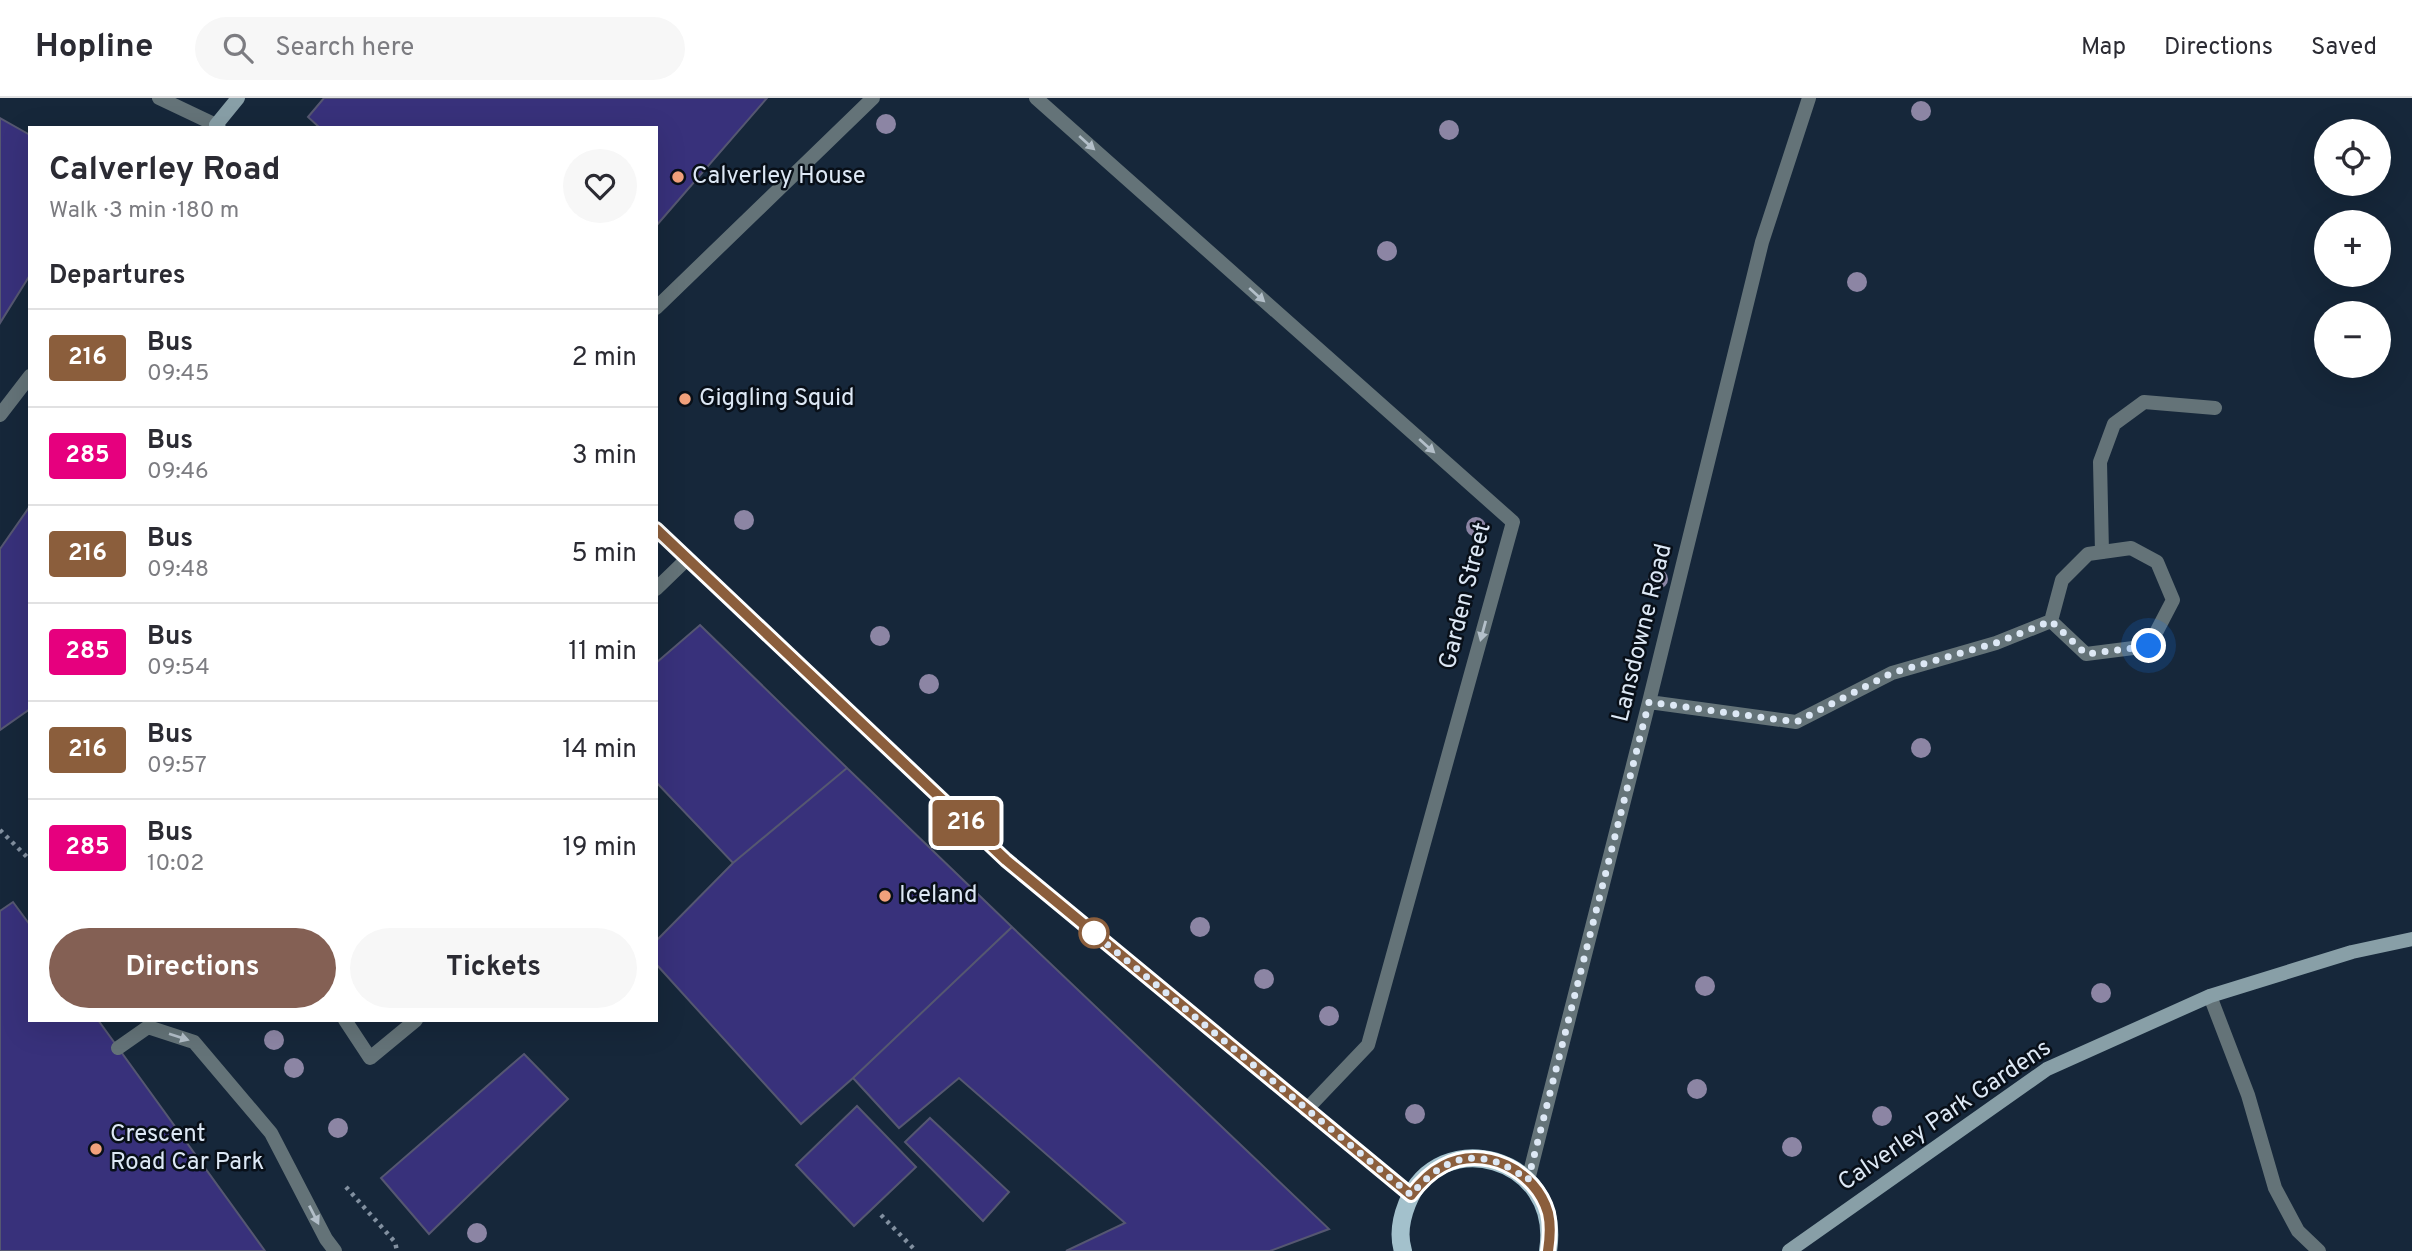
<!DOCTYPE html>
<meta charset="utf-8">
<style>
body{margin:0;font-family:Overpass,sans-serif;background:#f7f7f7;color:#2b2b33;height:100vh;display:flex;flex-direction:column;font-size:26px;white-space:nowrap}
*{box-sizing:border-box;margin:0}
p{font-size:23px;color:#7c7c81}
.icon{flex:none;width:38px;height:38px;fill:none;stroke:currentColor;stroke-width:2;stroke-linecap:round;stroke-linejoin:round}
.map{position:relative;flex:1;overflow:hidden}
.side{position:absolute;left:28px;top:28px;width:630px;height:896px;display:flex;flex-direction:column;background:#fff;border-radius:0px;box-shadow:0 7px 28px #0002}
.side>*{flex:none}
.badge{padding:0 14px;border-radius:5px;font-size:24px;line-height:46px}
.controls{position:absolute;left:2314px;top:21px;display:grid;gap:14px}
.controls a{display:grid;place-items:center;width:77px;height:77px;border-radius:50%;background:#fff;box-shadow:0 7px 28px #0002;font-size:35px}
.you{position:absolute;width:35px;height:35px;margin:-18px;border:5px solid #fff;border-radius:50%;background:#1a73e8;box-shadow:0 0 0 10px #1a73e833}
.map>.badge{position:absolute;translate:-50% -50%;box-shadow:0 0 0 4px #fff}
h2{padding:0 21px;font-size:26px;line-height:63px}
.round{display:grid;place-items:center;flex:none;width:74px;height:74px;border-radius:37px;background:#f7f7f7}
.head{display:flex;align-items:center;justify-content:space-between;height:119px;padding:0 21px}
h1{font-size:33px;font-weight:700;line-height:52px}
.action{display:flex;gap:14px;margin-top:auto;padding:14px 21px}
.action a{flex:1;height:80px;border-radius:42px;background:#846054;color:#fff;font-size:28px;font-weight:700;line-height:80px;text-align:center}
.action a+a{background:#f7f7f7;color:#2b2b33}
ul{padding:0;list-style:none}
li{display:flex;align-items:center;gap:21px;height:98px;padding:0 21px;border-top:2px solid #e1e1e2}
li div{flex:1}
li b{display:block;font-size:26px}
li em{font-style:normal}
li .badge{min-width:77px;font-weight:700;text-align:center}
header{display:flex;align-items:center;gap:42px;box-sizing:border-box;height:98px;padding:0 35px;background:#fff;border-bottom:2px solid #e1e1e2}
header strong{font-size:33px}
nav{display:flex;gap:38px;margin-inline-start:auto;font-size:24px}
.search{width:490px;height:63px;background:#f7f7f7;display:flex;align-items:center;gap:18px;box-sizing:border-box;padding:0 24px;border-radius:38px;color:#7c7c81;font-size:26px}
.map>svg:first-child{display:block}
.building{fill:#38317b;stroke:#555771;stroke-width:2}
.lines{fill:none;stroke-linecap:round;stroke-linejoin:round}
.path{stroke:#8290a0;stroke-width:4.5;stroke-dasharray:3.5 5;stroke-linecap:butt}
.lane{stroke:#647378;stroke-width:14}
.street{stroke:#647378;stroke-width:14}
.secondary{stroke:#889fa7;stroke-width:14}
.primary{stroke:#a3c1cc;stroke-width:18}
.tree{fill:#8c85a4}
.oneway{fill:#b3bfc9}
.line-casing{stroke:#fff;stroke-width:16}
.line{stroke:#8b5e3c;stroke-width:10}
.walk{stroke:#dde8f5;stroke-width:7;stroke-dasharray:0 12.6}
.poi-dot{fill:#f1a17c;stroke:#080f18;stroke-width:2.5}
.stop-dot{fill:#fff;stroke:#8b5e3c;stroke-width:3.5}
.labels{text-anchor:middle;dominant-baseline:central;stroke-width:5;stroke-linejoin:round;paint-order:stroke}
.poi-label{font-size:24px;fill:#dde8f5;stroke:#080f18;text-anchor:start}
.street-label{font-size:24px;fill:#dde8f5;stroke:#080f18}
</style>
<header>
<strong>Hopline</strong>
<div class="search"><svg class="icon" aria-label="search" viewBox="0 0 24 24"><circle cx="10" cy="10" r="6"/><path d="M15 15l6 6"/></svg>Search here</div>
<nav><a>Map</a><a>Directions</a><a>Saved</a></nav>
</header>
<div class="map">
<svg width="2412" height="1153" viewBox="0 0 2412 1153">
<rect width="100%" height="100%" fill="#16273a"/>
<path class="building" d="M324,0H767L656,128V30H320L308,19Z
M0,20L30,37V177L0,225Z
M30,408V611L0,632V451Z
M700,527L847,670L733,765L656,684V565Z
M847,670L1012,829L853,980L801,1026L656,866V843L733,765Z
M13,804L30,827V922H98L265,1153H0V813Z
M1012,829L1329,1131L1270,1153H1066L1125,1125L959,980L899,1030L853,980Z
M524,956L568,1001L429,1136L381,1080Z
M857,1008L916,1069L854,1128L796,1067Z
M930,1020L1009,1094L983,1123L905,1044Z"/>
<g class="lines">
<path class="path" d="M0,732L30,762
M346,1089L395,1144L397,1153
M881,1117L916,1153"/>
<path class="lane" d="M2102,454L2100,364L2114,326L2144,304L2215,310
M2210,898L2248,997L2275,1090L2298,1133L2319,1153
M118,950L148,929L194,944L271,1035L326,1141L335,1153"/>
<path class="street" d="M159,0L216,27L214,30
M1036,0L1513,424L1368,947L1306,1012
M656,210L873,0
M0,317L30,278
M656,491L687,461
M1649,604L1796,624L1892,575L1996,545L2051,523L2086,556L2149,548L2173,502L2157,464L2131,450L2088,456L2062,482L2051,523
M345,922L370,960L416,922
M1528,1082L1649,604L1762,144L1809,0"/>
<path class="secondary" d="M219,30L216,27L238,0
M656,431L1006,762L1411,1097
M1789,1153L2047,971L2210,898L2352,854L2412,841"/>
<path class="primary" d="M1403,1153C1398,1137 1401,1121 1407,1106C1438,1026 1563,1057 1548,1153"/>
</g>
<g class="tree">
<circle cx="1921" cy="13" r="10"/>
<circle cx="886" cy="26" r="10"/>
<circle cx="1449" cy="32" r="10"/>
<circle cx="1387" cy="153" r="10"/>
<circle cx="1857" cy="184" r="10"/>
<circle cx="744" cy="422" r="10"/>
<circle cx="1476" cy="429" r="10"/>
<circle cx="1658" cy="481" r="10"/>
<circle cx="880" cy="538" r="10"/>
<circle cx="929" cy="586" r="10"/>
<circle cx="1921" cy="650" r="10"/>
<circle cx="1200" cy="829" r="10"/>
<circle cx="1264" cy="881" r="10"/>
<circle cx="1705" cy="888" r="10"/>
<circle cx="2101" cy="895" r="10"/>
<circle cx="1329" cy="918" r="10"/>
<circle cx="274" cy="942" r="10"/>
<circle cx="294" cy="970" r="10"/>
<circle cx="1697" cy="991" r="10"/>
<circle cx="1415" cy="1016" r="10"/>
<circle cx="1882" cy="1018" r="10"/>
<circle cx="338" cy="1030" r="10"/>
<circle cx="1792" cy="1049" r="10"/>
<circle cx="477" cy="1135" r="10"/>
</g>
<defs><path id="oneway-solid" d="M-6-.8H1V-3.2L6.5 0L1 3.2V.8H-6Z" transform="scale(1.75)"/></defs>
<g class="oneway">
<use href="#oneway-solid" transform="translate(1087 45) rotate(42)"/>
<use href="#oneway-solid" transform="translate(1257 197) rotate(42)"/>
<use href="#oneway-solid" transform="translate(1427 348) rotate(42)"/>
<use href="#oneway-solid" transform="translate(1483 533) rotate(105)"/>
<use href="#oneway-solid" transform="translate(179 939) rotate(18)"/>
<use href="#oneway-solid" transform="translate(314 1117) rotate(63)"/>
</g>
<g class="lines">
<g class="line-casing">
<path id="line" d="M656,431L1006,762L1411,1097C1420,1085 1429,1075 1443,1068C1483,1046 1536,1072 1548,1115C1551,1128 1550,1140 1548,1153"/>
</g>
<use href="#line" class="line"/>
<path class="walk" d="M1094,835L1091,833L1411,1097C1447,1054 1483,1048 1528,1082L1649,604L1796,624L1892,575L1996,545L2051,523L2086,556L2149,548"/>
</g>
<g class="poi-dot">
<circle cx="678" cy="79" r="7"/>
<circle cx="685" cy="301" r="7"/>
<circle cx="885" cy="798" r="7"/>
<circle cx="96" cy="1051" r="7"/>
</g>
<circle class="stop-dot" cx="1094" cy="835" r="14"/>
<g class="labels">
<g class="poi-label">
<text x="692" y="79">Calverley House</text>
<text x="699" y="301">Giggling Squid</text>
<text x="899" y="798">Iceland</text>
<text x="110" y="1037">Crescent<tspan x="110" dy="28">Road Car Park</tspan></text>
</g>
<g class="street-label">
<text transform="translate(1466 498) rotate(-76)">Garden Street</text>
<text transform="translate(1643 535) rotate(-76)">Lansdowne Road</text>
<text transform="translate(1945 1018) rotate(-34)">Calverley Park Gardens</text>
</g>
</g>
</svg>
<div class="controls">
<a><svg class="icon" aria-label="locate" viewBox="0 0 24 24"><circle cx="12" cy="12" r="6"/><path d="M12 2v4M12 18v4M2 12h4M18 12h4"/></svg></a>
<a>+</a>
<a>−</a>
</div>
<div class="you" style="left:2149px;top:548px"></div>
<b class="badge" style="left:966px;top:725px;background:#8b5e3c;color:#fff">216</b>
<section class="side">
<div class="head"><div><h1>Calverley Road</h1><p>Walk · 3 min · 180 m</p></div><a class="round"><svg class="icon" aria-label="heart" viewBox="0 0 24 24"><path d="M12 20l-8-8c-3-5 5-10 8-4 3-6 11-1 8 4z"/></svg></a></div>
<h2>Departures</h2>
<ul>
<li><span class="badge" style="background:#8b5e3c;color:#fff">216</span><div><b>Bus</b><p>09:45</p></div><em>2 min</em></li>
<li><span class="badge" style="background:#e6007e;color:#fff">285</span><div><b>Bus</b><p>09:46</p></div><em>3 min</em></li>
<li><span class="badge" style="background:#8b5e3c;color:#fff">216</span><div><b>Bus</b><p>09:48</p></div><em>5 min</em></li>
<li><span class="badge" style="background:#e6007e;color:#fff">285</span><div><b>Bus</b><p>09:54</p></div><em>11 min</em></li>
<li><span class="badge" style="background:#8b5e3c;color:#fff">216</span><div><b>Bus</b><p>09:57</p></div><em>14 min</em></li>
<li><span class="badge" style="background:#e6007e;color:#fff">285</span><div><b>Bus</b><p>10:02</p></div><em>19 min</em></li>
</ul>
<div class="action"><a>Directions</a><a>Tickets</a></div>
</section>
</div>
